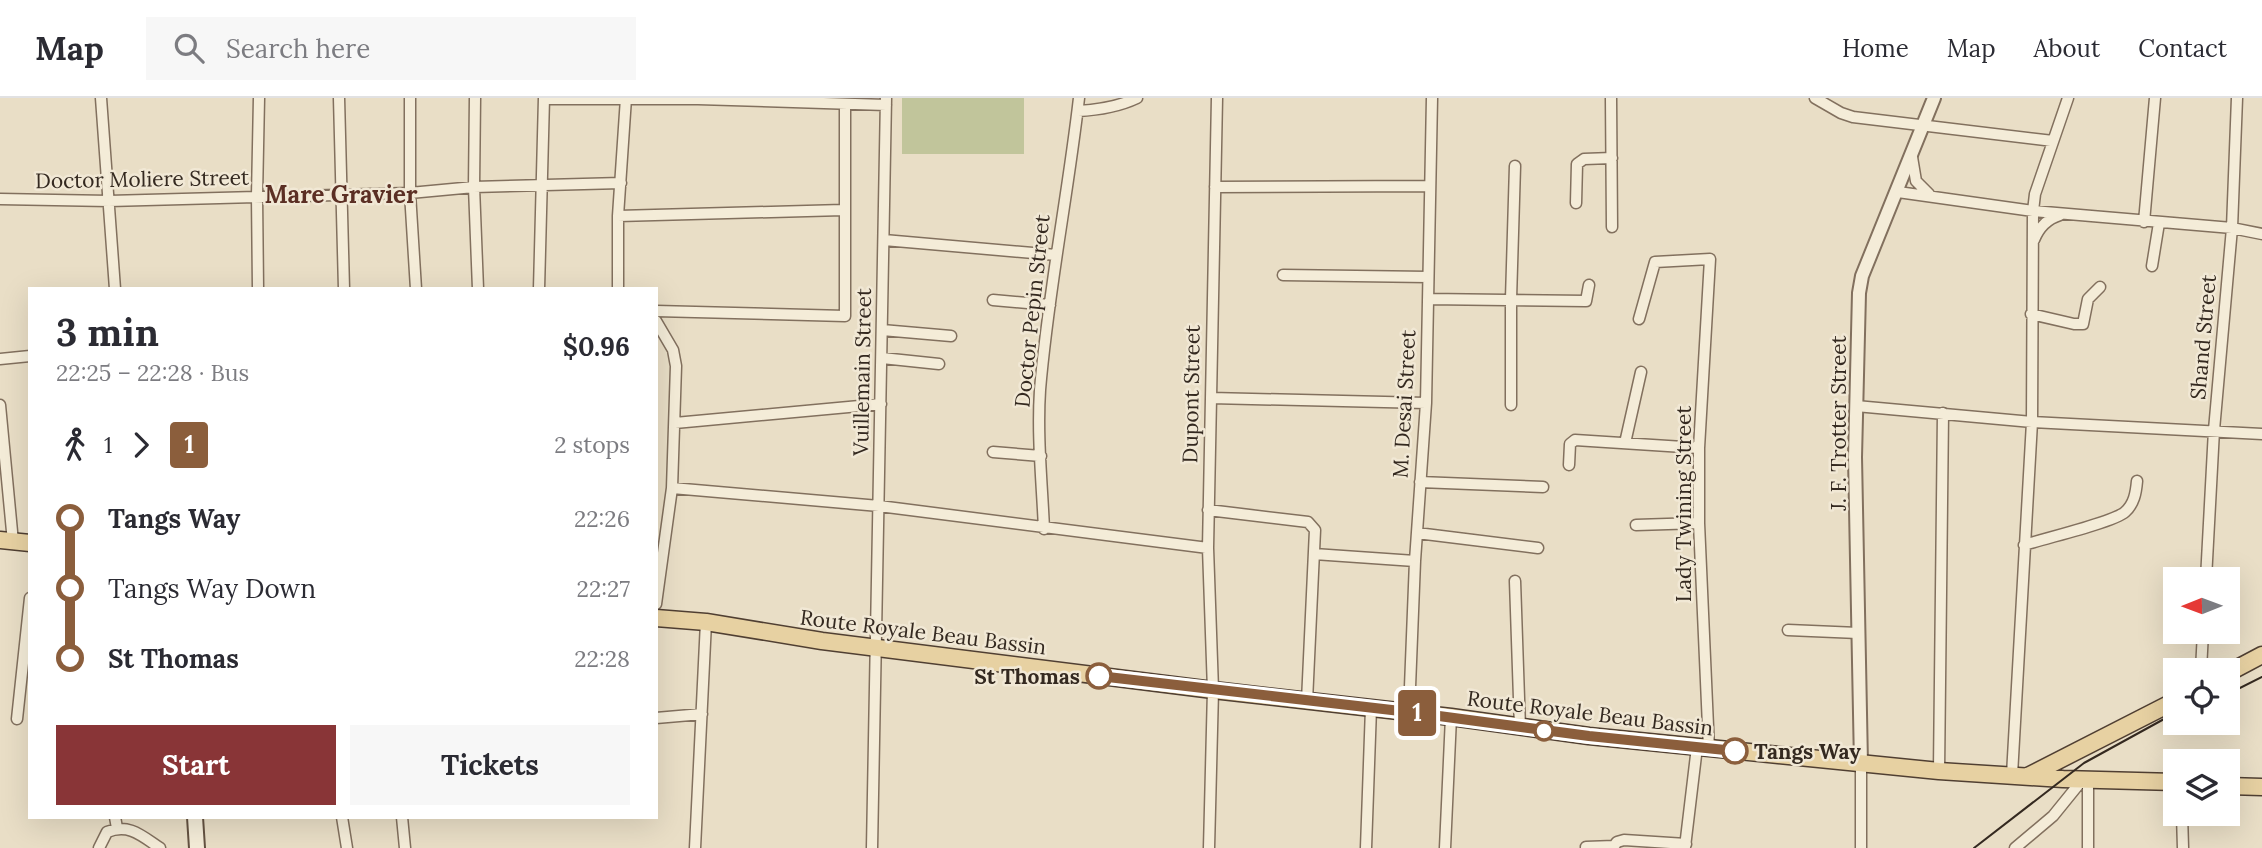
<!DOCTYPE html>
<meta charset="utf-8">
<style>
body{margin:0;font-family:Lora,serif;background:#f7f7f7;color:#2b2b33;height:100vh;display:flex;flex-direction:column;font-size:26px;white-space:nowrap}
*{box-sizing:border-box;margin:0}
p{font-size:23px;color:#7c7c81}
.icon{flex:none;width:38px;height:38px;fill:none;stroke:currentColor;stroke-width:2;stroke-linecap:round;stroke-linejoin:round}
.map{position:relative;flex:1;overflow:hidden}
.side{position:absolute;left:28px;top:189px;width:630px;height:532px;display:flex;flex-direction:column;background:#fff;border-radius:0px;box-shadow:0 7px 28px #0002}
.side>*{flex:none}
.badge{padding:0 14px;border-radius:5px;font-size:24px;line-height:46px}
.needle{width:46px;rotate:269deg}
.fabs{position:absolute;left:2163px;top:469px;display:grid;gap:14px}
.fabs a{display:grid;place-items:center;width:77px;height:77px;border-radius:0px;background:#fff;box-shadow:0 7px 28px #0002;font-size:35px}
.map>.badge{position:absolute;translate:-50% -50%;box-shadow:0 0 0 4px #fff}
.legs{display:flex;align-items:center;gap:10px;height:77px;padding:0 28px;font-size:23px}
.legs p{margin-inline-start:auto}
.headline{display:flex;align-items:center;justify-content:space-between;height:119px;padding:0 28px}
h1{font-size:38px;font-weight:700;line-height:52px}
.button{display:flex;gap:14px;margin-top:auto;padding:14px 28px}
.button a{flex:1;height:80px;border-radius:0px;background:#893537;color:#fff;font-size:28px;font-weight:700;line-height:80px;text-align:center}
.button a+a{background:#f7f7f7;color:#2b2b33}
ul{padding:0 28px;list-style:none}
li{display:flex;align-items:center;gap:24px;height:70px;font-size:26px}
li i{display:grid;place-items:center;width:10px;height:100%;margin:0 9px;background:currentColor}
li i::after{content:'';width:18px;height:18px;margin:-9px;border:5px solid;border-radius:50%;background:#fff}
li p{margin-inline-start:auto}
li:first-child i{background:linear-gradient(#0000 50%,currentColor 0)}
li:last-child i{background:linear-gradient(currentColor 50%,#0000 0)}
header{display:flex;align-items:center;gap:42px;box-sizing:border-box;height:98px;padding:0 35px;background:#fff;border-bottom:2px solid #e1e1e2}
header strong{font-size:33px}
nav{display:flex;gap:38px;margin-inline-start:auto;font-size:24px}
.search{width:490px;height:63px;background:#f7f7f7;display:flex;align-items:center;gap:18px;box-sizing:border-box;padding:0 24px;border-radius:0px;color:#7c7c81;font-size:26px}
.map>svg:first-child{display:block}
.green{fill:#c1c59b}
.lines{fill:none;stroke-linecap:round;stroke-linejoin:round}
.minor-casing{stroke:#82705e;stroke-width:13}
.tertiary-casing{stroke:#82705e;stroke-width:16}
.secondary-casing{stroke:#645241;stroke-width:18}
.primary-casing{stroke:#503f32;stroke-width:19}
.minor{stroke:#f4ecd8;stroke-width:10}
.tertiary{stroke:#f4ecd8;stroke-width:12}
.secondary{stroke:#f4ecd8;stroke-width:14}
.primary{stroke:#e7d1a2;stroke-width:16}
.tram{stroke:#342920;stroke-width:2}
.line-1-casing{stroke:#fff;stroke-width:16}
.line-1{stroke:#8b5e3c;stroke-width:10}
.stop-1-dot{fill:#fff;stroke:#8b5e3c;stroke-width:3.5}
.labels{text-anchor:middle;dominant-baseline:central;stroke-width:5;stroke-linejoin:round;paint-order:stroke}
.street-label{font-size:21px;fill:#342920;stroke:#f1e8d5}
.stop-label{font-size:21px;font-weight:bold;fill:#342920;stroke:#f1e8d5;text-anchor:end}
.quarter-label{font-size:24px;font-weight:bold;fill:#5b2f24;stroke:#f1e8d5}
</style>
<header>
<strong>Map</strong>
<div class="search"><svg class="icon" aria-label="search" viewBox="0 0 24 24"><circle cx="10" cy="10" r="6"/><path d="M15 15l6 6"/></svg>Search here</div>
<nav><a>Home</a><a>Map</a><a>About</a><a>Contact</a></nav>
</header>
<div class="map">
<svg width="2262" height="750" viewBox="0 0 2262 750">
<rect width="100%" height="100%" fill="#e9dec6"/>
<path class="green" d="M902,0H1024V56H902Z"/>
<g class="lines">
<g class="minor-casing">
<path id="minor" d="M101,0L115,191
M339,0L344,191
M410,0V95L416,191
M475,0L474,89L478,191
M1611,0L1612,129
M1815,0L1841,15L1853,19L2053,43
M544,1H698L886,7
M1078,13C1099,12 1118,9 1137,0
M1912,59L1916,83L1929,96
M1215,89L1430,88
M1898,94L2033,113L2232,130L2262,136
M0,101L109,103L410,95L474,89L621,85
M1576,105L1577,66L1584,61L1612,60
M618,118L843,112
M2144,124L2155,0
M884,142L1056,157
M2034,142C2039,129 2047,121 2060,117
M2152,168L2159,125
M1283,177L1428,179
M258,191L257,98L259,0
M539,191L544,0
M618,191V118L626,0
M1428,201L1586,203L1589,187
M993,202L1050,207
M656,213L845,218V7
M2031,216L2074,226H2083L2088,201L2100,189
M1639,221L1655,164L1710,161L1699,350V425L1709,651
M656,223L673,252L676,268L672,390L656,506
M882,232L951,238
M882,260L939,266
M0,261L30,258
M1211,300L1426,305
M0,307L13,444
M1511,307V201L1515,68
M1856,308L2032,324L2262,336
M675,325L881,306
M1625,345L1641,274
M993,354L1041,358
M1569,367L1570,346L1575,342L1699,350
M1420,384L1543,389
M672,390L879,408L1208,450
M1208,412L1308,424L1315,432L1307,603
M1636,427L1699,425
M1044,431C1042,385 1037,338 1040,292C1048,194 1068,97 1079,0
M1417,435L1538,450
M2024,447C2043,441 2114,424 2125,414C2134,406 2136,395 2137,383
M1314,456L1415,463
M2206,481L2214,332L2232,130L2237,0
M1515,483L1520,630
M1788,532L1858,535
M2201,572L2203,534
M1409,614L1415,463L1426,305L1432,0
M656,620L702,616
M17,621L30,500
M1861,666V750
M1939,673L1943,315
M2012,677L2032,324L2033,113L2035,96L2068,0
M2182,716L2183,750
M115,719L117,730
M342,719L347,750
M402,719L405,750
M1586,749L1614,748L1617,744L1624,742L1686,746
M1685,749L1697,649
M99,750L107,734C129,725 142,738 160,750
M695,750L706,524
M872,750L886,0
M1209,750L1213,592L1208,450L1217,0
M1366,750L1371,610
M1445,750L1451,619
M2015,750L2053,718L2083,681
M2088,750V682"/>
</g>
<g class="tertiary-casing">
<path id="tertiary" d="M1861,666L1855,359L1859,195L1862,178L1934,0"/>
</g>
<g class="secondary-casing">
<path id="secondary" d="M195,719L197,750"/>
</g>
<g class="primary-casing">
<path id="primary" d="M0,442L30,445
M656,520L706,524L822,543L1213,592L1451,619L1589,638L1939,673L2063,681L2175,684
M2228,575L2262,557
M2028,678L2175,603
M2228,688L2262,689"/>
</g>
<use href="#minor" class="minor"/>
<use href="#tertiary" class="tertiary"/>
<use href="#secondary" class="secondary"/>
<use href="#primary" class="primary"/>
<path class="tram" d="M2228,596L2262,579
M1974,750L2084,665L2175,615"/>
</g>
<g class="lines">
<g class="line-1-casing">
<path id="line-1" d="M1099,578L1409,614L1589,638L1735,653"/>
</g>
<use href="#line-1" class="line-1"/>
</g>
<g class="stop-1-dot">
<circle cx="1099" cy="578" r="12"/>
<circle cx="1544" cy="633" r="9"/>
<circle cx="1735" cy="653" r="12"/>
</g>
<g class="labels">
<g class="street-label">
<text transform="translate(142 81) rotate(-1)">Doctor Moliere Street</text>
<text transform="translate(1032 213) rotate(-84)">Doctor Pepin Street</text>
<text transform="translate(2203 239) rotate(-85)">Shand Street</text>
<text transform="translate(862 274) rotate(-89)">Vuillemain Street</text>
<text transform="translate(1191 296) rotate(-89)">Dupont Street</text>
<text transform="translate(1404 306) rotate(-87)">M. Desai Street</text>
<text transform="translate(1838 325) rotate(-90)">J. F. Trotter Street</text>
<text transform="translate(1683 406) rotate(-90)">Lady Twining Street</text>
<text transform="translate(923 534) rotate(7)">Route Royale Beau Bassin</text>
<text transform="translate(1590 615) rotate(7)">Route Royale Beau Bassin</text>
</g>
<g class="stop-label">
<text x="1080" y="578">St Thomas</text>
<text x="1754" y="653" text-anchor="start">Tangs Way</text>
</g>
<g class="quarter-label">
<text x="341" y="96">Mare Gravier</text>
</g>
</g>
</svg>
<div class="fabs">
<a><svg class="needle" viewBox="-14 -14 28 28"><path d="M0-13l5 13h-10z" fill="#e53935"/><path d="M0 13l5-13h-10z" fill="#7c7c81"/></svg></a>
<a><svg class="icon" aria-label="locate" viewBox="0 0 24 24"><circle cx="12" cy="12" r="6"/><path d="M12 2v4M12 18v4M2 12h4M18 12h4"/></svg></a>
<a><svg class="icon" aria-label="layers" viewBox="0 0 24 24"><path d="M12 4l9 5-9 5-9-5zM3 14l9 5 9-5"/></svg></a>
</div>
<b class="badge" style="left:1417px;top:615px;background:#8b5e3c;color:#fff">1</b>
<section class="side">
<div class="headline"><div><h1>3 min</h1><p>22:25 – 22:28 · Bus</p></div><b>$0.96</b></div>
<div class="legs"><svg class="icon" aria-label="walk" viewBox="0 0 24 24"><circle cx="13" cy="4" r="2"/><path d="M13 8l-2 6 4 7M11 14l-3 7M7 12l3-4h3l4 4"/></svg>1<svg class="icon" aria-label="forward" viewBox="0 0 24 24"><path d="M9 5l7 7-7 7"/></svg><b class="badge" style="background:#8b5e3c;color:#fff">1</b><p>2 stops</p></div>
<ul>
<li><i style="color:#8b5e3c"></i><b>Tangs Way</b><p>22:26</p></li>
<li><i style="color:#8b5e3c"></i><span>Tangs Way Down</span><p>22:27</p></li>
<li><i style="color:#8b5e3c"></i><b>St Thomas</b><p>22:28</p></li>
</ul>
<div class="button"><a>Start</a><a>Tickets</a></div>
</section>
</div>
